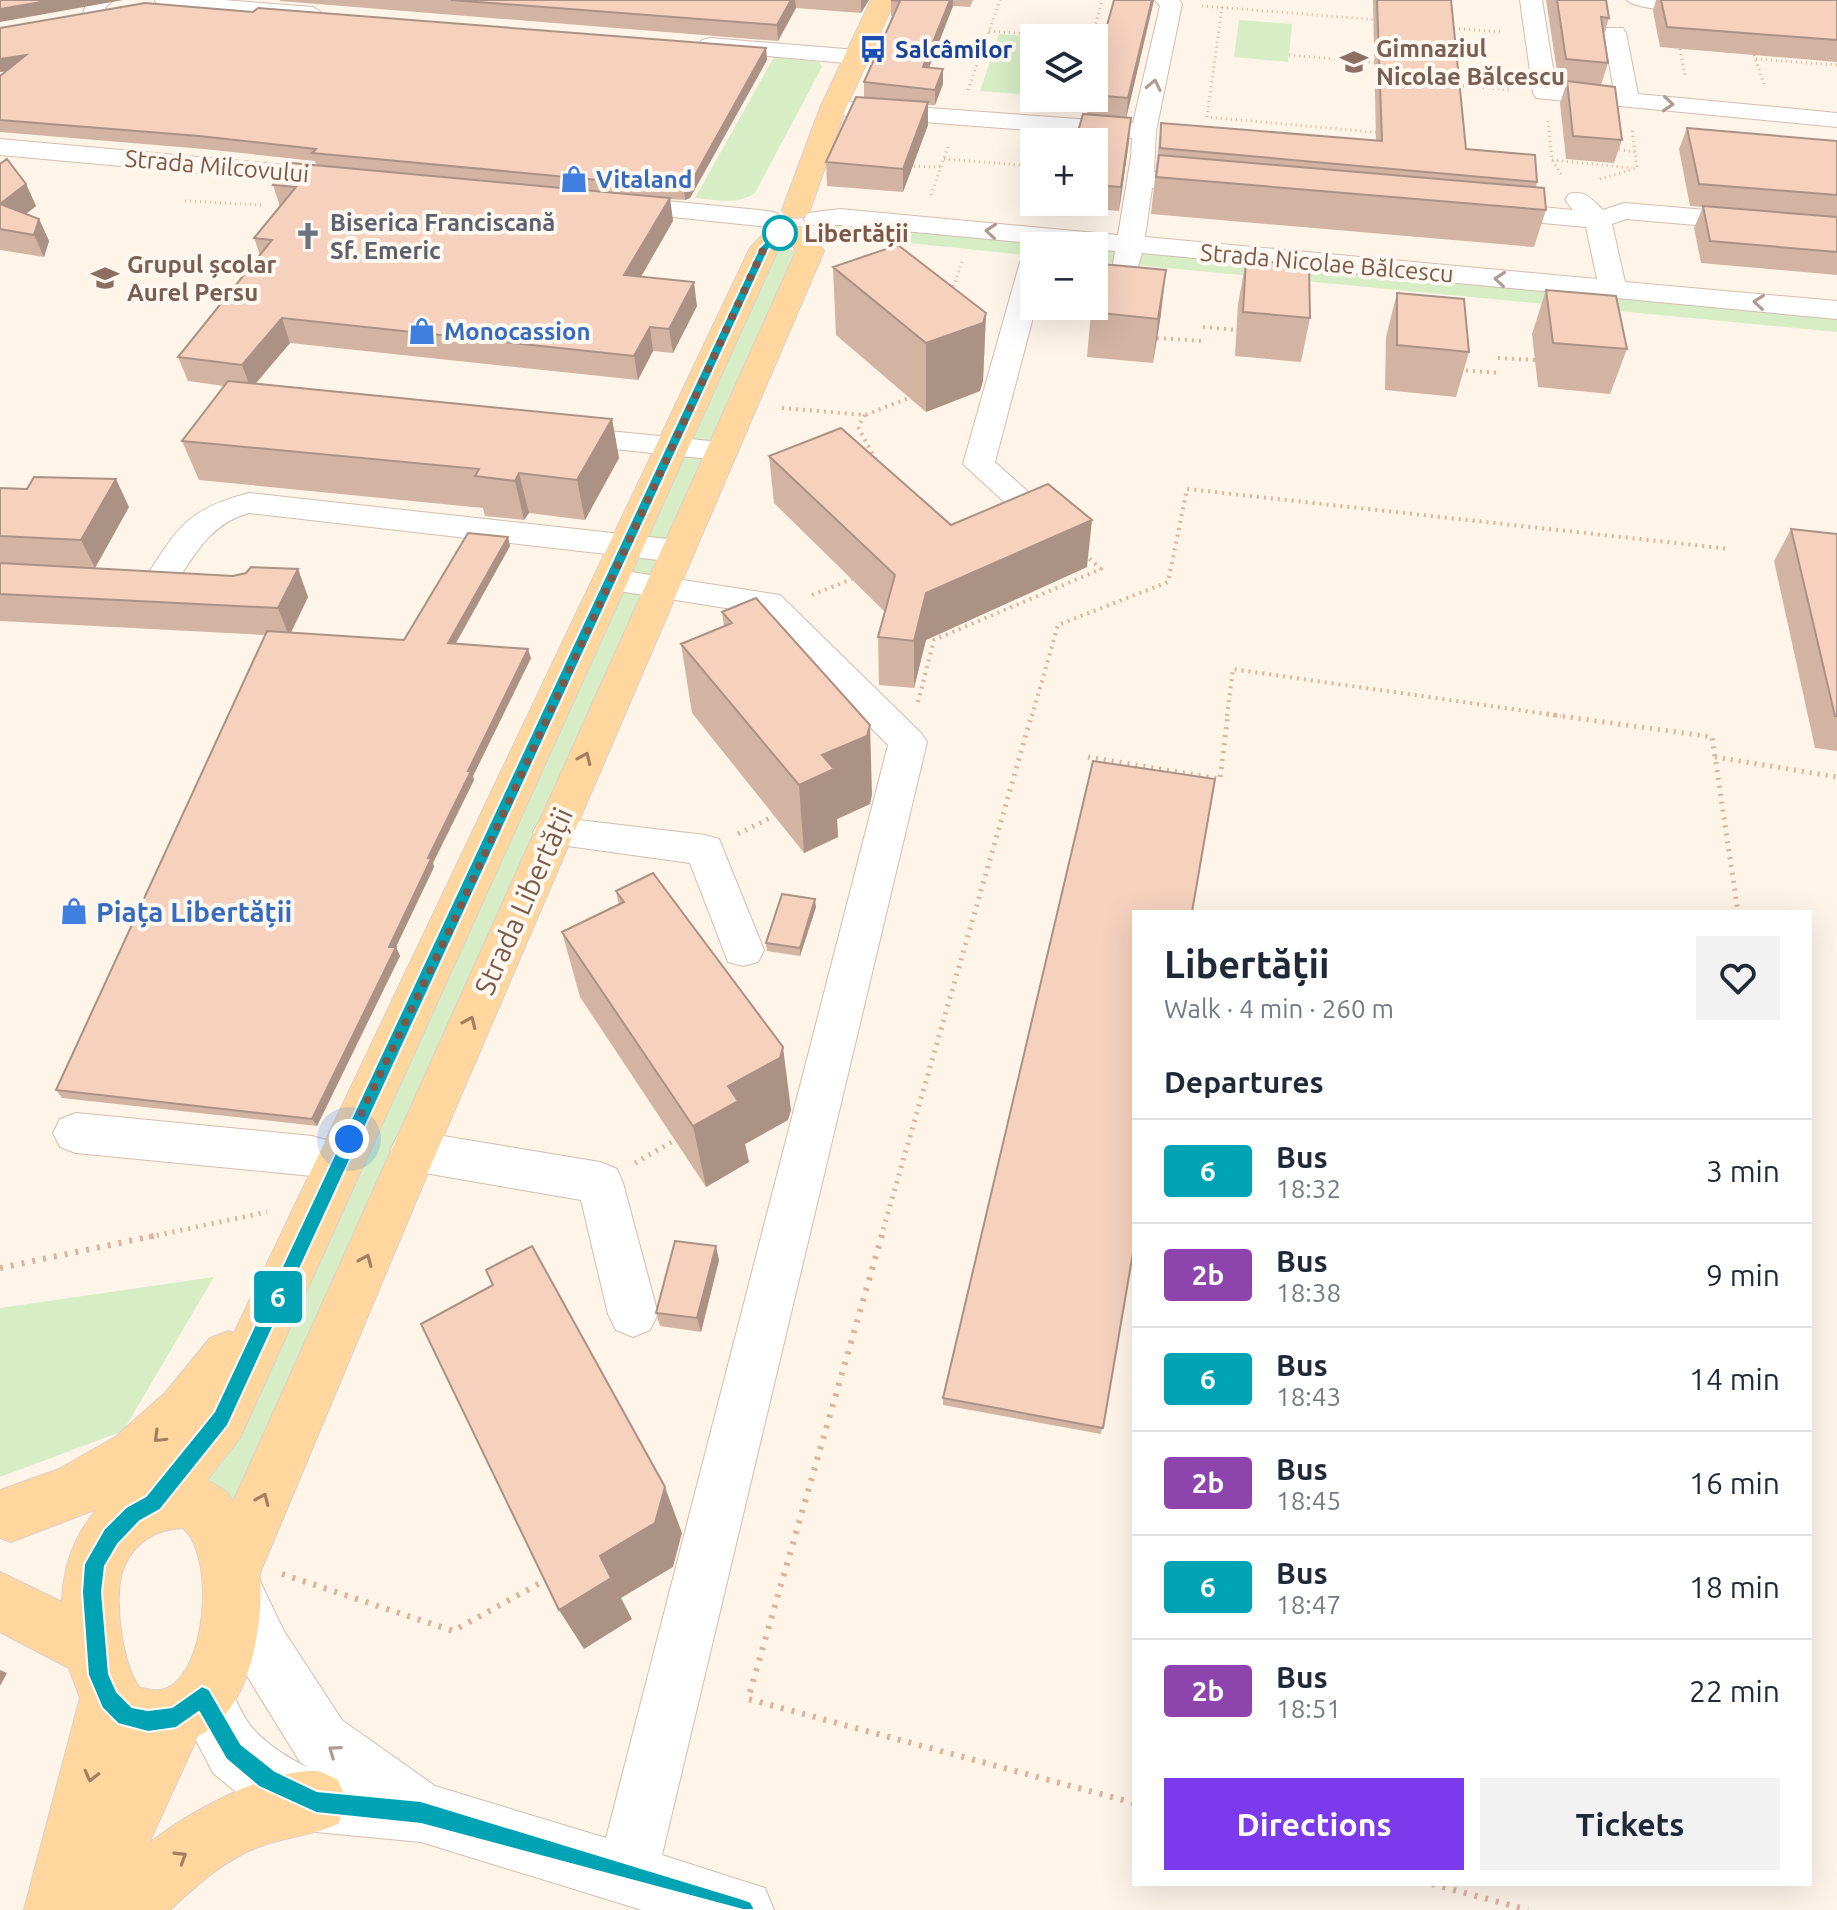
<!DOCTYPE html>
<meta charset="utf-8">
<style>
body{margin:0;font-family:Ubuntu,sans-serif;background:#f2f2f3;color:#1f2937;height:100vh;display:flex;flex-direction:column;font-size:30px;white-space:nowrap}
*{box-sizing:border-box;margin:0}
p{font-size:26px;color:#747a83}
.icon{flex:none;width:44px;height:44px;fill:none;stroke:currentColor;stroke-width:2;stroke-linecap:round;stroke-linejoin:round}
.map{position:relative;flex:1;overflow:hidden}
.sheet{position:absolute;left:1132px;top:910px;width:680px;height:976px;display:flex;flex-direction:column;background:#fff;border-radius:0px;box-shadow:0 8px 32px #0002}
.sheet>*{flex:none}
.badge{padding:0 16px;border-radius:6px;font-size:28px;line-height:52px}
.fabs{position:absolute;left:1020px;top:24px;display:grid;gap:16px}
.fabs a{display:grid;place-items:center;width:88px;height:88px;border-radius:0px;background:#fff;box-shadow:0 8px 32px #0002;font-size:40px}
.you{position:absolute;width:40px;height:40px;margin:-20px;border:6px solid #fff;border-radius:50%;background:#1a73e8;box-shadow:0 0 0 12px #1a73e833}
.map>.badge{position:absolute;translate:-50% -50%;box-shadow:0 0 0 4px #fff}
h2{padding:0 32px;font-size:30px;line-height:72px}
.round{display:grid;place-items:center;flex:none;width:84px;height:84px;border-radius:0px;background:#f2f2f3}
.headline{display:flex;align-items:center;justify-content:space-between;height:136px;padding:0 32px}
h1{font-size:38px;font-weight:700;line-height:60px}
.action{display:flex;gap:16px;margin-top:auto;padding:16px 32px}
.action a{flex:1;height:92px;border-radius:0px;background:#7c3aed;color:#fff;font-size:32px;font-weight:700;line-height:92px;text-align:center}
.action a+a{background:#f2f2f3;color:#1f2937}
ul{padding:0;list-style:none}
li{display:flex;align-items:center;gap:24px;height:104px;padding:0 32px;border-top:2px solid #e0e1e3}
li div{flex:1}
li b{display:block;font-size:30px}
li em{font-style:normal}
li .badge{min-width:88px;font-weight:700;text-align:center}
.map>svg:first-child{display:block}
.green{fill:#d7edc5}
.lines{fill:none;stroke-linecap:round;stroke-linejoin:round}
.minor-casing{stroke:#d4bdaf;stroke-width:2}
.major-casing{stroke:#dad0cc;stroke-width:2}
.path-far3{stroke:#dbb4a0;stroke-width:3;stroke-dasharray:1 4;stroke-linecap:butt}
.path-far2{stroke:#dbb4a0;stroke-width:4;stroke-dasharray:2 5;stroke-linecap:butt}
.path-far1{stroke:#dbb4a0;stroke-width:5;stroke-dasharray:2 6;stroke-linecap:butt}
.path{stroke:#dbb4a0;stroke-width:6;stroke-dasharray:3 8;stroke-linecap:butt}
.minor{fill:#fff;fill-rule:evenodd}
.major{fill:#ffd69e;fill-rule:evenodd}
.wall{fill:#d3b4a3}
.shaded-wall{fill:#ac9285}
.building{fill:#f5d1be;stroke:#ac9285;stroke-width:2}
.oneway{stroke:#b09b92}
.oneway2{stroke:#a37e62}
.line{fill:#00a3b4;stroke:#fff;stroke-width:2}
.walk{stroke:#7b5849;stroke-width:8;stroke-dasharray:0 14.4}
.stop-dot{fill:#fff;stroke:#00a3b4;stroke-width:4}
.labels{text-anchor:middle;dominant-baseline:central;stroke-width:8;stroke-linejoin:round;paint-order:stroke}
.far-education-label{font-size:24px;font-weight:bold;fill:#785e54;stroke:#fff8f0;text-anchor:start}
.far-transit-label{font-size:24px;font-weight:bold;fill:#164399;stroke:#fff8f0;text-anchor:start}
.far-street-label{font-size:24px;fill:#7b5849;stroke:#fff8f0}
.far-shop-label{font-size:24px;font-weight:bold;fill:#366cbe;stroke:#fff8f0;text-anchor:start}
.far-worship-label{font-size:24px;font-weight:bold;fill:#5b616d;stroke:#fff8f0;text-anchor:start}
.far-stop-label{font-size:24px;font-weight:bold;fill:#7b5849;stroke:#fff8f0;text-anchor:start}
.street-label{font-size:28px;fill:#7b5849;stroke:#fff8f0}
.shop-label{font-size:28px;font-weight:bold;fill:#366cbe;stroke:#fff8f0;text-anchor:start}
</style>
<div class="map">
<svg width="1837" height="1910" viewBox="0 0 1837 1910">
<rect width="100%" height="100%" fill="#fef4e8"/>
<path class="green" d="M1239,20L1292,24L1288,62L1234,57Z
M999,34L1046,38H1034V95L980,91Z
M774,57L819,62L822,67L755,193C738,205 716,200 695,198Z
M840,217L1837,310V332L1094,261V246H1034V256L832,235Z
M764,248L810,251L238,1558L189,1500Z
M214,1277L123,1431L0,1477V1308Z"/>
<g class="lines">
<g class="minor-casing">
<path id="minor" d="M113,0L105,8L101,20H85L82,15L88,0Z
M155,0H223L313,7L324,14L313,21L165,9L157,7Z
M1155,0H1179L1182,4L1156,131L1154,172L1212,177L1221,179L1225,185L1221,191L1212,193L1152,188L1145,237L1597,279L1586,227L1489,218L1480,216L1476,210L1480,204L1489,202L1573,210L1565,200L1569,194C1585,190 1591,198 1603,210L1624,203L1837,221V237L1626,219L1612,224L1625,282L1837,301V319L1142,253L1137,270L1127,272L1117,270L1113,264L1115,251L1094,249V246H1064L840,225H808L804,219L808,213L840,209L1118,235L1131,157L1132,138L833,115L824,113L821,108L824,103L833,101L1133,123L1160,6Z
M1520,0H1542L1556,87L1614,92L1604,33L1607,28H1623L1626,33L1638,94L1837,113V127L1536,98L1533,93Z
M1627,0H1719L1723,5C1714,16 1636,11 1627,0Z
M710,38L857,50L865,52L869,57L865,62L857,64L702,50L698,45L702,40Z
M0,139L341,170L350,173L354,178L350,183L341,186L0,155Z
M615,196L768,211L777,213L781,219L777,225L768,227L606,210L602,204L606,198Z
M1034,254L1036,306L995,462L1054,515L1050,522L1038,525L1026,522L963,464L1020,262L1024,256Z
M558,426L720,442L731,444L736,451L731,458L720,460L547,442L542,435L547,428Z
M249,493L676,540L688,544L693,551L688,558L676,562L249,513C208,524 192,559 170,593L158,596L146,593L141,585C176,531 183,510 249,493Z
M612,569L780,595L921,733L927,742L662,1855L765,1888L774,1910H642L421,1842L316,1832L246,1800L213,1773L173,1696L182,1676L202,1667C240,1683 232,1708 257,1733C272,1748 290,1759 309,1768L300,1762L244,1671L205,1587L213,1567L233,1559L253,1567L284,1631L342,1720L435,1786L606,1838L888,745L757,613L600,588L595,580L600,572Z
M553,817L705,835L719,839L764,950L758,962L743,966L728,962L690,863L539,842L533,832L539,822Z
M76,1113L312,1136L354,1148L361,1162L354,1176L338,1182L312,1176L76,1153L60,1147L53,1133L60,1119Z
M413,1131L600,1162L617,1169L623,1183L658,1314L650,1330L633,1337L616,1330L608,1314L581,1200L413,1171L397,1165L390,1151L397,1137Z"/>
</g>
<g class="major-casing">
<path id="major" d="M871,0H895L846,108L810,210L806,216L796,218L786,216L782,210L820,108Z
M780,225L809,228L824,251L437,1151L260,1573C264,1624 250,1713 198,1736L149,1843C186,1814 266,1769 315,1771C322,1771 331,1777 338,1780L347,1802L338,1824C313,1835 286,1837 261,1846C226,1858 196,1886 170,1910H24L80,1698L69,1668L0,1632V1572L62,1602C63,1567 74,1536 97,1509L11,1542L0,1538V1490L59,1469L115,1437L165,1393L210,1338L229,1331L234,1333L750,248L770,227ZM789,240L796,251L233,1502L227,1492L207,1480L240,1438L777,252ZM183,1528C215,1555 208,1673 165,1689C158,1692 148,1689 140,1688C122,1667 112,1593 124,1567C135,1541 157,1529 183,1528Z"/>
</g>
<path class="path-far3" d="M1202,6L1380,20
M1222,7L1207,117L1383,133
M1449,28L1503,32
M989,31L1082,38
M1092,38L1102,0
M1680,49L1685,75
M1289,55L1380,63
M1754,55L1764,84
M1756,59L1837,65
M1453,85L1511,90
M968,90L1000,0
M1548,121L1552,160L1562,176
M1614,149L1635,152
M944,159L1034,166
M1552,160L1632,168
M909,166L941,167
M1600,179L1637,168L1632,129
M931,195L949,144
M185,201L261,205
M952,291L963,259"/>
<path class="path-far2" d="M1203,327L1237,330
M1157,338L1202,341
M1498,358L1535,360
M1459,370L1499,373
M782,408L865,415L909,398
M865,415L858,427L876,460
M812,595L852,579
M918,702L934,640L1101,569L1083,553
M1032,716L1058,625L1168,582L1187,489L1730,549
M1227,716L1233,669L1561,716"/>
<path class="path-far1" d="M1547,714L1712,737L1738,912
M1088,757L1220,779L1228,714
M1715,757L1837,777
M738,834L774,816
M635,1163L675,1140
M149,1237L267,1212
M881,1237L1032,714"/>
<path class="path" d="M882,1235L748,1699L1134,1803
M0,1268L158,1235
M282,1574L453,1631L549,1578
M1432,1884L1528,1910"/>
<use href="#minor" class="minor"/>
<use href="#major" class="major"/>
</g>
<path class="wall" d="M280,0H869L861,13L796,8L778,41L280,1Z
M891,0H973L970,7L953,6L929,68L943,69V84L935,105H928V125L903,192L827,186L826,162L864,98V82L893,16H891Z
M1114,0H1154L1126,118L1129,141L1119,211L1062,206V202H1094V142L1087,114L1088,98H1094V73Z
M1373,0H1451L1466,149L1537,182L1536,188L1546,210L1534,247L1151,214L1161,123L1376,141Z
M1546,0H1606L1609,18L1604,34L1608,63L1601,85L1622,140L1614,163L1566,159L1560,103L1566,85L1559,84Z
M1656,0H1837V62L1660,47L1653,11Z
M0,28L766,48L767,60L690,198L685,200L670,199L673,221L641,277L697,306L673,353L653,351L638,380L290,343L255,383L612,419L619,458L585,520L529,513L524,520L485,516L483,508L199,480L182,441L224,386L188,381L178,357L260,255L254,238L280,207L273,185L316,165L315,161L204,149L0,132V76L6,71L0,72Z
M1687,128L1837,141V275L1701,263L1694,228L1703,207L1690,206L1679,149Z
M0,164L26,184L36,206L26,214L39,219L49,241L44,257L0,250Z
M1246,260L1310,318L1301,362L1235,356L1238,304Z
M833,267L986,313L983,381L980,391L926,412L836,335Z
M1546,290L1627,349L1610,394L1538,387L1532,334Z
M1397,293L1469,352L1456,397L1385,390L1386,337Z
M1091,312L1161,314L1153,363L1087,357Z
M769,456L951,525L1087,567L926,640L914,688L879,685L878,637L885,612L774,503Z
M0,488L129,507L95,568L233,576L298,569L308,597L291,633L404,640L508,537L510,546L455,644L531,658L473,776L474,780L433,863L434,867L396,947L400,956L317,1126L62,1098L56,1090L265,635L0,621Z
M1791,529L1837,534V751L1815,748L1774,561Z
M722,612L872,794L870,804L837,819L838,837L804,853L692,713L681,644L724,626Z
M616,891L791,1110L788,1120L745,1144L749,1162L706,1187L580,997L562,932L619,905Z
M816,907L800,956L767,951L766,943Z
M1134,1247L1101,1434L943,1405V1398Z
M719,1260L701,1332L660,1326L656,1313Z"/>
<path class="shaded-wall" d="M53,0H123L0,22V9Z
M791,0H795L796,8L778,41L777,25Z
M861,0H869L861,13Z
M950,0H953V6L923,83V67Z
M1152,0H1154L1126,119L1128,98Z
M766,48L767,60L690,198L685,200L684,188Z
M26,55L31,67L0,72V59Z
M943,69V84L935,105V90Z
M928,102V125L903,192V169Z
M1131,118L1129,141L1119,211L1121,187Z
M26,184L36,206L10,226L0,204Z
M670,198L673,221L628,299L624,275Z
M39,219L49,241L44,257L34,235Z
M1166,270L1161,314L1153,363L1158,319Z
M694,282L697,306L673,353L669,329Z
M986,313L983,381L980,391L926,412V343Z
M282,318L290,343L251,389L242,365Z
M650,327L653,351L638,380L634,356Z
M612,419L619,458L585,520L577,480Z
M519,473L529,513L524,520L515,481Z
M116,479L129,507L95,568L81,540Z
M1092,520L1087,567L926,640L914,688V641L926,593Z
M508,537L510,546L451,652L448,643Z
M298,569L308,597L289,636L278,608Z
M528,649L531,658L473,776L474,780L433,863L434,867L392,955L389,947L428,858L468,771Z
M870,725L872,794L870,804L837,819L838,837L804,853L799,785L822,755Z
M815,899L816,907L800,956V948Z
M396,947L400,956L317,1126L312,1119Z
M783,1047L791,1110L788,1120L745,1144L749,1162L706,1187L693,1126L728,1086Z
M716,1246L719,1260L701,1332L697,1318Z
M665,1487L682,1533L673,1567L621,1598L632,1619L584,1649L559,1610L600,1556Z
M0,1670L7,1673L0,1686Z"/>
<path class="building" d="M0,0H53L0,9Z
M451,0H791L777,25Z
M891,0H950L923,67L943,69L935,90L864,82L900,1Z
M1114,0H1152L1128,98L1094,95V73Z
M1377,0H1451L1466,149L1535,155L1537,182L1160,148L1161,123L1382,141Z
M1557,0H1606L1609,18L1601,17L1608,63L1566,59Z
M1661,0H1837V40L1667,27Z
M145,3L253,12L258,8L766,48L689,186L684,188L312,153L316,149L199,136L0,120V76L26,55L0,59V28Z
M1567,81L1615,87L1622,140L1573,136Z
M856,97L928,102L903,169L826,162Z
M1083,114L1131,118L1121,187L1094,185V142H1075Z
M1687,128L1837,141V195L1699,184Z
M1159,155L1544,188L1546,210L1156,177Z
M7,159L26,184L0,204V164Z
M292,163L670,198L624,275L694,282L669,329L650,327L634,356L282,318L242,365L178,357L272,240L254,238L296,187L273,185Z
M0,204L39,219L34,235L0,229Z
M1703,206L1837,217V252L1710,241Z
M898,245L986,313L983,323L926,343L833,267Z
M1246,260L1309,265L1310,318L1243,312Z
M1102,264L1166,270L1158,319L1091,312L1093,306H1094Z
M1546,290L1616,296L1627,349L1553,343Z
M1397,293L1464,299L1469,352L1397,345Z
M228,381L612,419L577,480L519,473L515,481L475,476L479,469L182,441Z
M841,428L951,525L1048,484L1092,520L926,593L914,641L878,637L895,575L769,456Z
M34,477L116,479L81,540L0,536V488L27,489Z
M1791,529L1837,534V716H1835Z
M468,533L508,537L448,643L528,649L468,771H471L428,858L431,859L389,947H396L312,1119L56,1090L267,631L404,640Z
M0,563L233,576L246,573L251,567L298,569L278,608L0,594Z
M756,598L870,725L867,736L822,755L834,769L799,785L681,644L732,623L722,612Z
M1093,761L1215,779L1192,912H1134V1247L1103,1428L943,1398Z
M653,873L783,1047L780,1058L728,1086L738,1101L693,1126L562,932L624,902L616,891Z
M782,894L815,899L800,948L766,943Z
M675,1241L716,1246L697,1318L656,1313Z
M532,1246L665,1487L655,1523L600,1556L611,1578L559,1610L421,1324L493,1285L486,1270Z"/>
<defs><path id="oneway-chevron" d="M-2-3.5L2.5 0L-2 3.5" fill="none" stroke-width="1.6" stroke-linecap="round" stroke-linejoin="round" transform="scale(2)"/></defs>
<g class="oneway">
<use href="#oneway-chevron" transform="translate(1154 85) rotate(-78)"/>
<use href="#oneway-chevron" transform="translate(1668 104) rotate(5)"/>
<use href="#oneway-chevron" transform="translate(991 231) rotate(-175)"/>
<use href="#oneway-chevron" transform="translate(1500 279) rotate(-175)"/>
<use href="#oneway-chevron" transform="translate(1759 302) rotate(-175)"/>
<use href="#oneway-chevron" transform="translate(334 1751) rotate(-145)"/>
</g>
<g class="oneway2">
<use href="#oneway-chevron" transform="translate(585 758) rotate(-66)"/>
<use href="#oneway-chevron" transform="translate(470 1022) rotate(-66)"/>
<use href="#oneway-chevron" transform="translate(366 1260) rotate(-67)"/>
<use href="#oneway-chevron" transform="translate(159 1437) rotate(136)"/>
<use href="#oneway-chevron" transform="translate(263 1499) rotate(-67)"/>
<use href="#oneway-chevron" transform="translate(91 1776) rotate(104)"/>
<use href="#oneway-chevron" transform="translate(181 1857) rotate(-32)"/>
</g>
<path class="line" d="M776,231L785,233L769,249L228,1425L160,1510L140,1521L118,1544L105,1566L102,1592L109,1674L117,1692L132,1707L148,1710L172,1707L202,1686L209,1689L241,1744L275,1771L317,1791L421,1801L743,1899L751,1902L755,1910H743L421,1824L316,1813L259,1787L226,1759L199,1712L176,1728L148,1732L118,1724L102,1708L88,1675L82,1592L84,1564L104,1529L126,1507L146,1496L214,1412L759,248Z"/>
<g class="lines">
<path class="walk" d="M349,1139L451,927L764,248L780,233"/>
</g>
<defs>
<g id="bus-bare" transform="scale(2.16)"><path d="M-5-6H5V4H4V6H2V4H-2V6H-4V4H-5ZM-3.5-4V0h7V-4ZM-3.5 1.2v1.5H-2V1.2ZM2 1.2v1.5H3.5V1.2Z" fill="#1a4fb4" stroke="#fff8f0" stroke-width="2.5" paint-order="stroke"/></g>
<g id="school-bare" transform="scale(2.16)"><path d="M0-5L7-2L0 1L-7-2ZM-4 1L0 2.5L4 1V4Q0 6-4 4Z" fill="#8d6e63" stroke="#fff8f0" stroke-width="2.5" paint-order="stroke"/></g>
<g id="shop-bare" transform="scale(2.16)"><path d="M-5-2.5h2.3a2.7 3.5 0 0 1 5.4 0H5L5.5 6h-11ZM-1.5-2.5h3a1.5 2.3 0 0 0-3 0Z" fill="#3f7fe0" stroke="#fff8f0" stroke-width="2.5" paint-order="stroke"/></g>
<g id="church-bare" transform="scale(2.16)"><path d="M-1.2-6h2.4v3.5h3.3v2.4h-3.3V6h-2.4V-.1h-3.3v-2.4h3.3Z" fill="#6b7280" stroke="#fff8f0" stroke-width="2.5" paint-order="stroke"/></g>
</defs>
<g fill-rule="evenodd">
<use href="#bus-bare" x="873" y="49"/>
<use href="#school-bare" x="1354" y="62"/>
<use href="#shop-bare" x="574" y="179"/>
<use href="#church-bare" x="308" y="236"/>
<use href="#school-bare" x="105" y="278"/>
<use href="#shop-bare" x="422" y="331"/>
<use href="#shop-bare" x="74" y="911"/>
</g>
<circle class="stop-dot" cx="780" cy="233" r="16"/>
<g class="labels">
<g class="far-education-label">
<text x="1376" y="48">Gimnaziul<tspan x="1376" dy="28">Nicolae Bălcescu</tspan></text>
<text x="127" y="264">Grupul școlar<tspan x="127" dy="28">Aurel Persu</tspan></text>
</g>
<g class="far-transit-label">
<text x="895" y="49">Salcâmilor</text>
</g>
<g class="far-street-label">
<text transform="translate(217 166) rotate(5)">Strada Milcovului</text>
<text transform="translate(1327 263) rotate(5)">Strada Nicolae Bălcescu</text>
</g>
<g class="far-shop-label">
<text x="596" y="179">Vitaland</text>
<text x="444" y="331">Monocassion</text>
</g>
<g class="far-worship-label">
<text x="330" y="222">Biserica Franciscană<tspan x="330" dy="28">Sf. Emeric</tspan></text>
</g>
<g class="far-stop-label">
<text x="804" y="233">Libertății</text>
</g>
<g class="street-label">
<text transform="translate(523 901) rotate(-66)">Strada Libertății</text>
</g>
<g class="shop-label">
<text x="96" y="911">Piața Libertății</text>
</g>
</g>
</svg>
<div class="fabs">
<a><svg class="icon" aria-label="layers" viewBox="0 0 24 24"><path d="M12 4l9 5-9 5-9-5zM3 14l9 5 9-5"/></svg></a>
<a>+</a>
<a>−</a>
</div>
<div class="you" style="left:349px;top:1139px"></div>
<b class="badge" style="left:278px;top:1297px;background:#00a3b4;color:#fff">6</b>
<section class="sheet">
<div class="headline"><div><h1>Libertății</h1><p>Walk · 4 min · 260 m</p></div><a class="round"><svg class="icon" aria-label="heart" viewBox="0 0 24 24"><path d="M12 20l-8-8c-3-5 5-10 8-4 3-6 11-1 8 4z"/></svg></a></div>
<h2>Departures</h2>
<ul>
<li><span class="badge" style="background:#00a3b4;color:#fff">6</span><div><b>Bus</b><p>18:32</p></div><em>3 min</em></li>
<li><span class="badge" style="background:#8e44ad;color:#fff">2b</span><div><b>Bus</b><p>18:38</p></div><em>9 min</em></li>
<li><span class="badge" style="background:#00a3b4;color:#fff">6</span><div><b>Bus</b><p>18:43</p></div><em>14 min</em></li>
<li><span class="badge" style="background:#8e44ad;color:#fff">2b</span><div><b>Bus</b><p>18:45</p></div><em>16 min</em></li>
<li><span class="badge" style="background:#00a3b4;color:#fff">6</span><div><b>Bus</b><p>18:47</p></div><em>18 min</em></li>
<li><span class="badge" style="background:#8e44ad;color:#fff">2b</span><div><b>Bus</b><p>18:51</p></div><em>22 min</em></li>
</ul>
<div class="action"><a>Directions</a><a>Tickets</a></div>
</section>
</div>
